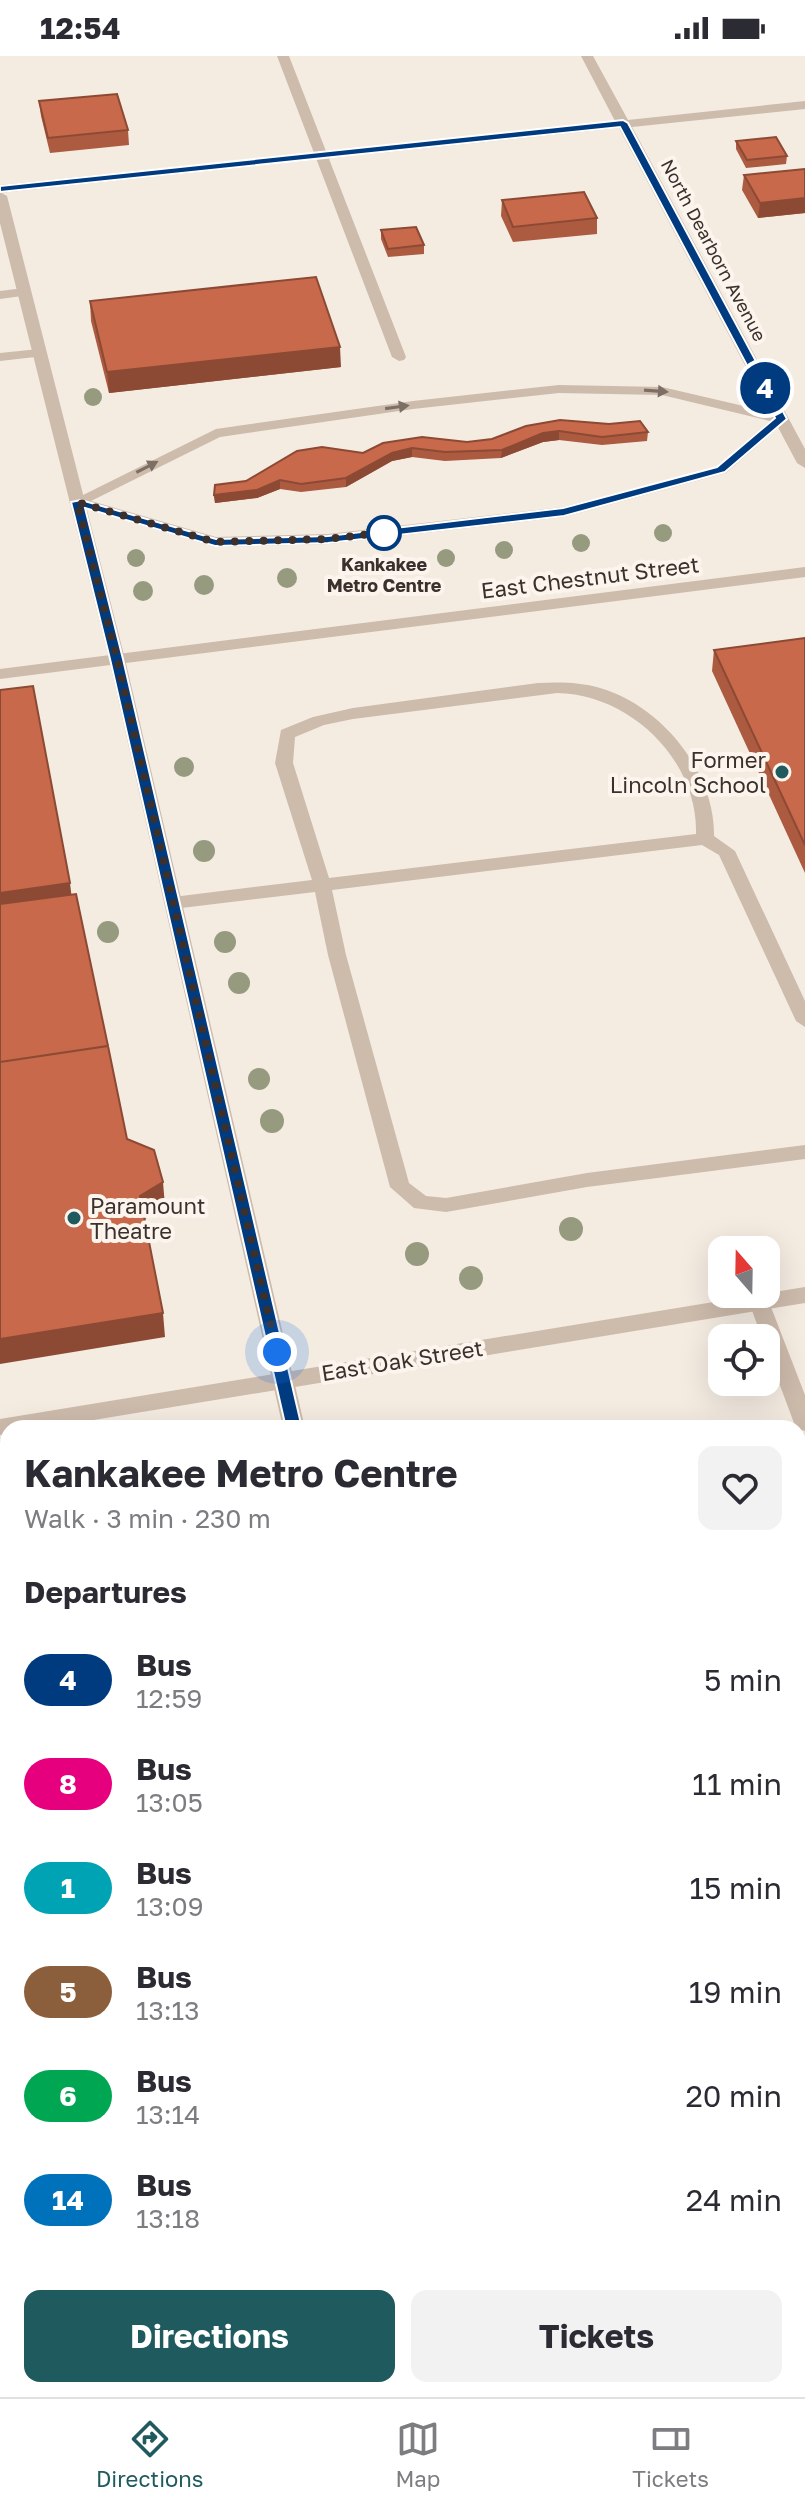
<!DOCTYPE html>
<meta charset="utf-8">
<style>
body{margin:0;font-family:"Golos Text",sans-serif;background:#f2f2f3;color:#2b2b33;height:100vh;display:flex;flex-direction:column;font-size:30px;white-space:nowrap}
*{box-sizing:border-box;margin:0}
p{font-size:26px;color:#7c7c81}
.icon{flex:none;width:44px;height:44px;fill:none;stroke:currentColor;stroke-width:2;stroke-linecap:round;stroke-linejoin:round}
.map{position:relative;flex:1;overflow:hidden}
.panel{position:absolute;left:0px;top:1364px;width:806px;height:978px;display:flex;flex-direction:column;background:#fff;border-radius:24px 24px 0 0;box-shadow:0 8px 32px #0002}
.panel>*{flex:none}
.badge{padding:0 16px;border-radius:26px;font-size:28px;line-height:52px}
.needle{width:52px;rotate:340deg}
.controls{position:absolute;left:708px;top:1180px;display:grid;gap:16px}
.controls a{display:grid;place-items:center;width:72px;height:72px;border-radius:16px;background:#fff;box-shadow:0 8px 32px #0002;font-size:40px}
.you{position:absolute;width:40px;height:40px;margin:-20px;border:6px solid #fff;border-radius:50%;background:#1a73e8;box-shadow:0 0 0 12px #1a73e833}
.map>.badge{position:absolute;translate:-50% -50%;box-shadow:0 0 0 4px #fff}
h2{padding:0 24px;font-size:30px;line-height:72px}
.round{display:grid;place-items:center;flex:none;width:84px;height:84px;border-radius:16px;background:#f2f2f3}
.head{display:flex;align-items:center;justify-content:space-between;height:136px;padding:0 24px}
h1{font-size:38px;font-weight:700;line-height:60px}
.primary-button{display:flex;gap:16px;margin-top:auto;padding:16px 24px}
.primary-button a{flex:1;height:92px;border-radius:16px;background:#1f5a5e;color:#fff;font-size:32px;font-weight:700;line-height:92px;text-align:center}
.primary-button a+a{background:#f2f2f3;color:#2b2b33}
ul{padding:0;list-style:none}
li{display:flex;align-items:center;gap:24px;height:104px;padding:0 24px}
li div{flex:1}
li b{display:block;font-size:30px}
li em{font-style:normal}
li .badge{min-width:88px;font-weight:700;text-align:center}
.status{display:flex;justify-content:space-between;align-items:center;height:56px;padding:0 40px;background:#fff;direction:ltr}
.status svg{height:22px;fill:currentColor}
.dock{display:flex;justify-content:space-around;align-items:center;height:112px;border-top:2px solid #e1e1e2;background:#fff;font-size:22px;color:#7c7c81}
.dock a{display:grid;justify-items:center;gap:4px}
.dock .on{color:#1f5a5e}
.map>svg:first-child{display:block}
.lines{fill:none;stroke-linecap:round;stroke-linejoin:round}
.service{fill:#cdbbac;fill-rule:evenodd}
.minor{fill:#cdbbac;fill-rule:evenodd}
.tertiary{fill:#cdbbac;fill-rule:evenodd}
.tree{fill:#969b7f}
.wall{fill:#ac5a40}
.shaded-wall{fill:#8c4a34}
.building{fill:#c8694b;stroke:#8c4a34;stroke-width:2}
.oneway{fill:#7d6f65}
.line{fill:#003b80;stroke:#fff;stroke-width:2}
.walk{stroke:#3b302b;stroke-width:8;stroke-dasharray:0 14.4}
.stop-dot{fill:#fff;stroke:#003b80;stroke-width:4}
.poi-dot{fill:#1f5a5e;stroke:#fbf5ee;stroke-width:3}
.labels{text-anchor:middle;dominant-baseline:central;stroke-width:8;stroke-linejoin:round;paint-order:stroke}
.far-street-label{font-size:18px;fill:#3b302b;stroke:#fbf5ee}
.far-stop-label{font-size:18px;font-weight:bold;fill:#3b302b;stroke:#fbf5ee}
.street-label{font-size:22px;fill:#3b302b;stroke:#fbf5ee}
.poi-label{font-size:22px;fill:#3b302b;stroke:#fbf5ee;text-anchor:end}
</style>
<div class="status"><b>12:54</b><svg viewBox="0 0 49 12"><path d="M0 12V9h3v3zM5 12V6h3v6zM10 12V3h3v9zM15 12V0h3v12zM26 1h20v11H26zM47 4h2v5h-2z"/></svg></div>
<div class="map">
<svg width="805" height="2341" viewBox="0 0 805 2341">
<rect width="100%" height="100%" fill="#f4ebe1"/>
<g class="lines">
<path class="service" d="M277,0H289L406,301L404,304L399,305L392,301Z
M24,232L31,236L29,239L0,243V235Z
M39,293L44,294V300L0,305V297Z
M559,329L662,331L786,360L788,363L726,417L564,461L328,488L215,491L72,449L69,446L216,373L413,345ZM559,337L662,339L770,365L716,411L563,451L328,478L216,481L91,445L220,381L413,353Z
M538,627C559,626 580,626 600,632C662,650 715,716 714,780L735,795L805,945V971L796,965L719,799L702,789L332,834L346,899L409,1127L426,1140L446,1142L587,1117L805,1089V1103L587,1131L446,1156L414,1152L390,1131L328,899L315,836L173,853L164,847L173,841L312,824L275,707L281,674L313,661L353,652ZM557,637C629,638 698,703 696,778L329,822L293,707L295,681L324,669L353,663Z
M759,1238L766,1240L769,1246L805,1339V1375L798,1373L794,1367L766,1292V1282H762L749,1246L752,1240Z
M8,1736V1756L0,1757V1737Z"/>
<path class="minor" d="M581,0H593L628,64L805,45V53L632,71L805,393V412L797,407L619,72L0,137V129L615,65Z
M805,511V521L0,623V613Z
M805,1231V1247L45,1372H8V1378L0,1379V1363Z"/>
<path class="tertiary" d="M0,136L7,140L125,603L305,1372H283L109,603L0,167Z
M504,2334H532L534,2341H506Z"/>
</g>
<g class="tree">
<circle cx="93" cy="341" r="9"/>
<circle cx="663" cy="477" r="9"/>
<circle cx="581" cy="487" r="9"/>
<circle cx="504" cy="494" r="9"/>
<circle cx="136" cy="502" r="9"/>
<circle cx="446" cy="502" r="9"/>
<circle cx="287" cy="522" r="10"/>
<circle cx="204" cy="529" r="10"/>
<circle cx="143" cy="535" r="10"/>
<circle cx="184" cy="711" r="10"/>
<circle cx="204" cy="795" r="11"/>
<circle cx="108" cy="876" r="11"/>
<circle cx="225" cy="886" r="11"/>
<circle cx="239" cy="927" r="11"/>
<circle cx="259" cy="1023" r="11"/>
<circle cx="272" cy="1065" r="12"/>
<circle cx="571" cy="1173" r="12"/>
<circle cx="417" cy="1198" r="12"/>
<circle cx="471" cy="1222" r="12"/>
</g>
<path class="wall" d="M39,45L128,74L129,89L50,97L41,60Z
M736,85L787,100L786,108L746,112L736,93Z
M805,113V157L758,162L742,134L744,119Z
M502,144L597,162V178L513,186L501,160Z
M381,174L424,189V198L388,201L381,183Z
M90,245L341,311L109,337L91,265Z
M526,370L648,376L647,385L602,389L559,384L543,386L501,402L445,405L412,401L392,405L346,431L301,436L280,433L257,442L215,447L214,439L246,425L363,397L492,383Z
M805,582V817L712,615L714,594Z
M805,1590V2341H627L625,2334H798V1591Z"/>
<path class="shaded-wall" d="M805,142V157L758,162L760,147Z
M340,291L341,311L109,337L107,316Z
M559,375V384L543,386L501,402L502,394L543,377Z
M412,392V401L392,405L346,431V422L392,397Z
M280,424V433L257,442L215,447L214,439Z
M70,827L73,852L0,862V837Z
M163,1126L165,1150L142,1165L140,1140Z
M163,1257L165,1281L0,1308V1283Z
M8,1550V1570L0,1572V1551Z
M8,1656V1676L0,1677V1657Z"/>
<path class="building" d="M117,38L128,74L48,82L39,45Z
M776,81L787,100L747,104L736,85Z
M805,113V142L760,147L744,119Z
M584,136L597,162L513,171L502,144Z
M416,171L424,189L388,193L381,174Z
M316,221L340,291L107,316L90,245Z
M560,364L609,368L640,365L648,376L602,381L559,375L543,377L502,394L445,396L412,392L392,397L346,422L301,428L280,424L257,434L214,439L215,429L246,425L297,395L322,391L363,397L383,387L422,381L467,386L492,383L526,370Z
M805,582V789L714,594Z
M33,630L70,827L0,837V634Z
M76,838L108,990L0,1006V848Z
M108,990L127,1083L154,1094L163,1126L140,1140L163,1257L0,1283V1006Z
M8,1435V1550L0,1551V1437Z
M8,1566V1656L0,1657V1568Z
M805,1590V1652L798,1653V1591Z
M805,1652V1933L798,1935V1653Z
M805,1936V2082L798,2083V1937Z
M8,2011V2080L0,2082V2013Z
M8,2080V2249L0,2251V2082Z
M805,2098V2155L798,2132V2100Z
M798,2132L805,2155V2341H633L631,2334H798Z
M8,2249V2334H374L375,2341H0V2251Z"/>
<defs><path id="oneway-solid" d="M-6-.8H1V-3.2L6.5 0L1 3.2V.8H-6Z" transform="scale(2)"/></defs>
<g class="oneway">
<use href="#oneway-solid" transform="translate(656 335) rotate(4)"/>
<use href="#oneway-solid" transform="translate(397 351) rotate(-8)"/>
<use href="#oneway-solid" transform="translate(147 411) rotate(-27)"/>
</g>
<path class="line" d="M623,64L628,67L787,363L725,416L564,460L328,487L215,490L85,452L123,603L302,1372L294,1379L286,1372L110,603L71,446L81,444L216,483L328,480L563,452L717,411L775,362L620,71L0,136V130Z"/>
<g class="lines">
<path class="walk" d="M277,1296L117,603L77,446L215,486L328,483L387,476L384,477"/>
</g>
<circle class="stop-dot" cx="384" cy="477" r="16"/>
<g class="poi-dot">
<circle cx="782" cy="716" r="8"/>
<circle cx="74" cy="1162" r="8"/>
</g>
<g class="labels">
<g class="far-street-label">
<text transform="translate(714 194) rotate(62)">North Dearborn Avenue</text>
</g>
<g class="far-stop-label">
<text x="384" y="508">Kankakee<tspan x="384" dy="21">Metro Centre</tspan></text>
</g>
<g class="street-label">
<text transform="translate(590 521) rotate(-7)">East Chestnut Street</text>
<text transform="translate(402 1304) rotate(-9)">East Oak Street</text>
</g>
<g class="poi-label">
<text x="766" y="703">Former<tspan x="766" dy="25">Lincoln School</tspan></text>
<text x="90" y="1149" text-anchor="start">Paramount<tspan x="90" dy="25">Theatre</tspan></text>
</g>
</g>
</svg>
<div class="controls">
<a><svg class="needle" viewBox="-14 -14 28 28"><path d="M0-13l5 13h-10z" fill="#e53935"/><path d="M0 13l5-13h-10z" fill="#7c7c81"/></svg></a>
<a><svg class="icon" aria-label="locate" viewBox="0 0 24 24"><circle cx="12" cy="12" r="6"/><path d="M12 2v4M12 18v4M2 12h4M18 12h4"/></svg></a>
</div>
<div class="you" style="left:277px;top:1296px"></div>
<b class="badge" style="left:765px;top:332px;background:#003b80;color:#fff">4</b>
<section class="panel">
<div class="head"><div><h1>Kankakee Metro Centre</h1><p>Walk · 3 min · 230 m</p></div><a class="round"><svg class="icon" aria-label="heart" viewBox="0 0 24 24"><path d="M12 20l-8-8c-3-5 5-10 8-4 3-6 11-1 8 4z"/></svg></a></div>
<h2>Departures</h2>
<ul>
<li><span class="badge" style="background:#003b80;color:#fff">4</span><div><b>Bus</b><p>12:59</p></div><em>5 min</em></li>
<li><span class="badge" style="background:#e6007e;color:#fff">8</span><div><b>Bus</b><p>13:05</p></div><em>11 min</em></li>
<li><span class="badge" style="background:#00a3b4;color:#fff">1</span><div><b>Bus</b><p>13:09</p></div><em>15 min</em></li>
<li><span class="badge" style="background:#8b5e3c;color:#fff">5</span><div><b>Bus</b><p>13:13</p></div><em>19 min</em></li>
<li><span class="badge" style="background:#00a651;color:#fff">6</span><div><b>Bus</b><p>13:14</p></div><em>20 min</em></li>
<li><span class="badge" style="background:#0072bc;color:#fff">14</span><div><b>Bus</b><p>13:18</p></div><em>24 min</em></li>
</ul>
<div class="primary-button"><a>Directions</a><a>Tickets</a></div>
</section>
</div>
<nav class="dock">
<a class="on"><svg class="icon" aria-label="directions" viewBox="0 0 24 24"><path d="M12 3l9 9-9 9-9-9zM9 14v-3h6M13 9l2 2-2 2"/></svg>Directions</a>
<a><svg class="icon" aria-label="map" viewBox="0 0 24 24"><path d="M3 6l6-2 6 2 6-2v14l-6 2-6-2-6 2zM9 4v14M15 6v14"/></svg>Map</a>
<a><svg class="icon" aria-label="tickets" viewBox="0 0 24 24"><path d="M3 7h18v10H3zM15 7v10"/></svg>Tickets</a>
</nav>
